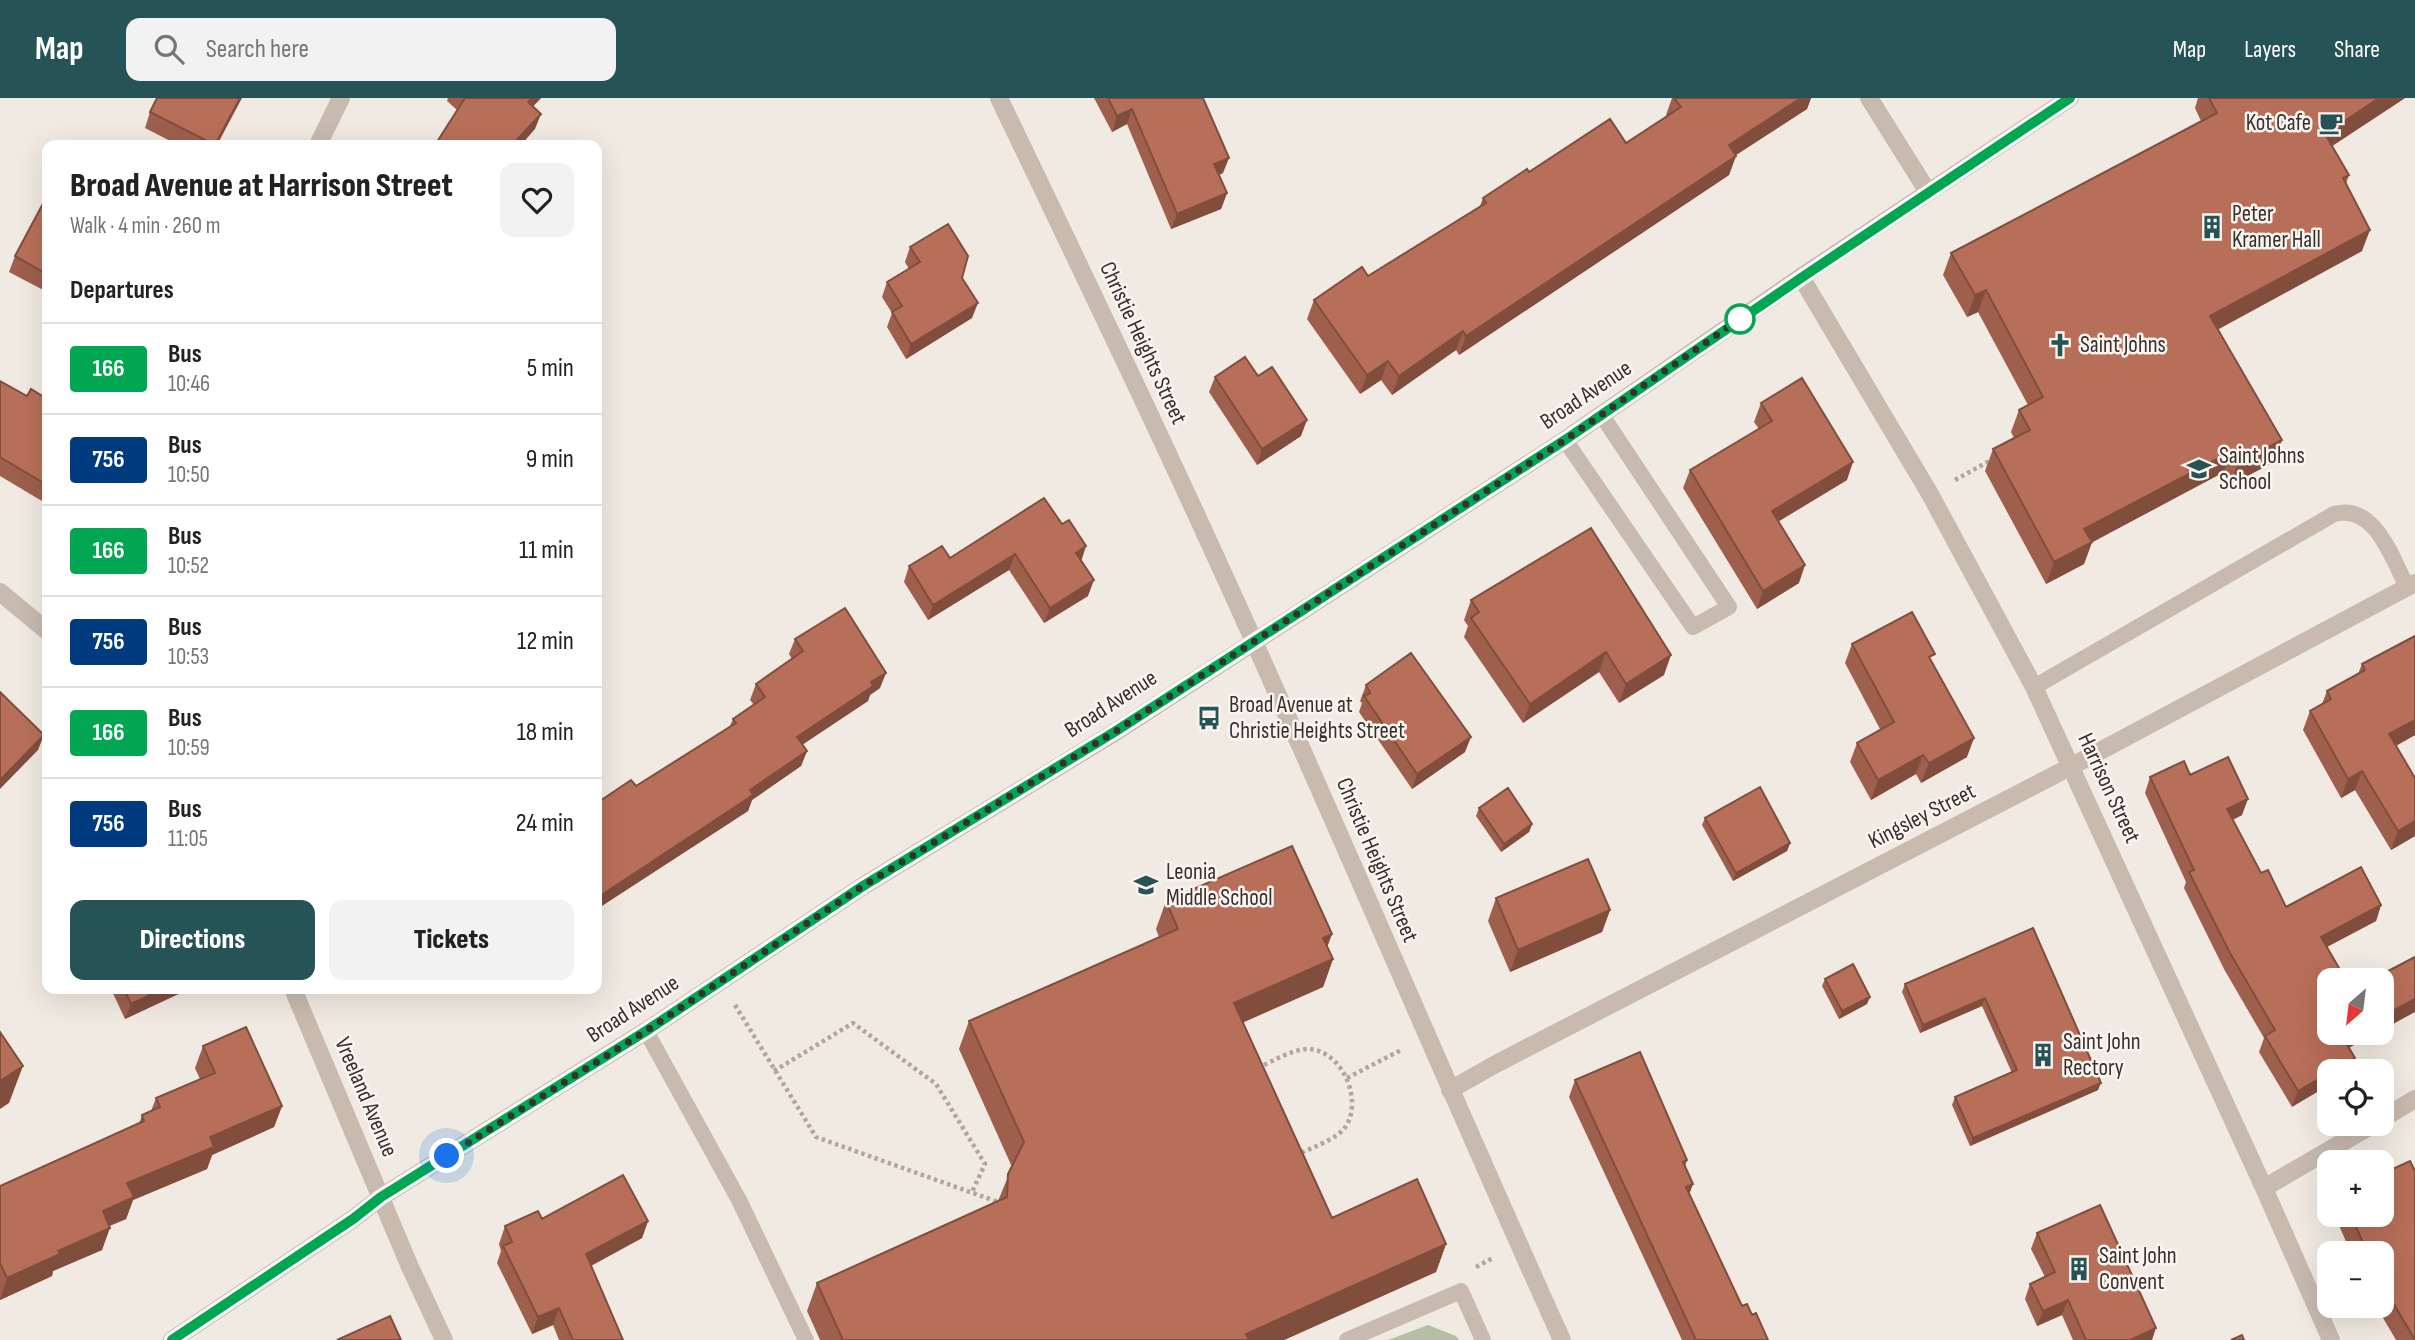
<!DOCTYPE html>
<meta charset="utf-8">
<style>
body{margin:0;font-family:"Sofia Sans Condensed",sans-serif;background:#f2f2f2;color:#222;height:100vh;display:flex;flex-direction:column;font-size:26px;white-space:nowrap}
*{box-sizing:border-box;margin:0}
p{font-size:23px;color:#767676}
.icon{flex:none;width:38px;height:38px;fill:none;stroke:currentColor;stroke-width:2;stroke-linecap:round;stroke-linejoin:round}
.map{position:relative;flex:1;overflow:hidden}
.side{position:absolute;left:42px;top:42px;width:560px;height:854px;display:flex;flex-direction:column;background:#fff;border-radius:14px;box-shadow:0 7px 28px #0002}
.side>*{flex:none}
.badge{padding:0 14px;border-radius:5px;font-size:24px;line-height:46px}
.needle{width:46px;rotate:208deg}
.controls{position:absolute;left:2317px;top:870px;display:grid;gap:14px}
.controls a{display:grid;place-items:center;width:77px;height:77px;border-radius:14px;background:#fff;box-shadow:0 7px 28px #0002;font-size:35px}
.you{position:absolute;width:35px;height:35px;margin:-18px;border:5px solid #fff;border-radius:50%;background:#1a73e8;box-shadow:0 0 0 10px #1a73e833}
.map>.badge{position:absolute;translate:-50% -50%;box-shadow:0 0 0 4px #fff}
h2{padding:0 28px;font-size:26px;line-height:63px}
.round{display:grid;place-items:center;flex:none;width:74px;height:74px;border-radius:14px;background:#f2f2f2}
.overview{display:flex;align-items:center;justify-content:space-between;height:119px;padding:0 28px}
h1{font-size:33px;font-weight:800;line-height:52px}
.action{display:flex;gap:14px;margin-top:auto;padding:14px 28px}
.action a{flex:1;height:80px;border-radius:14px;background:#265355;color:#fff;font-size:28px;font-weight:800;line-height:80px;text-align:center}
.action a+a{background:#f2f2f2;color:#222}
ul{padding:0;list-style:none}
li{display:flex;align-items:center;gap:21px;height:91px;padding:0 28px;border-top:2px solid #e0e0e0}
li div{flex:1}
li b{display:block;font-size:26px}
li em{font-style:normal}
li .badge{min-width:77px;font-weight:700;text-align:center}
header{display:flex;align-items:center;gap:42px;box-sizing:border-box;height:98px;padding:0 35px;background:#265355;color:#fff}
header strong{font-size:33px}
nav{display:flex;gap:38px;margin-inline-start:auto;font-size:24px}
.search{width:490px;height:63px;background:#f2f2f2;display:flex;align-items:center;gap:18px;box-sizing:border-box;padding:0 24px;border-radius:14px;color:#767676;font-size:26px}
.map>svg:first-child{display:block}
.grass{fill:#b6bfa4}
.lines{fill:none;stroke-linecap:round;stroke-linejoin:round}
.path{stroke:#b4a599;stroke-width:4.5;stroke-dasharray:3.5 3.5;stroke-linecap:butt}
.service{stroke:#c8baaf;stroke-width:16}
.minor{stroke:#c8baaf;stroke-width:18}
.tertiary{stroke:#c8baaf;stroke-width:18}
.wall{fill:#9e5f4d}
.shaded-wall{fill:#814e3e}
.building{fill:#b86f59;stroke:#814e3e;stroke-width:2}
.line-casing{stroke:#fff;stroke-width:16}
.line{stroke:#00a651;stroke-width:10}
.walk{stroke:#38302c;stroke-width:7;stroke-dasharray:0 12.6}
.stop-dot{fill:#fff;stroke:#00a651;stroke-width:3.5}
.labels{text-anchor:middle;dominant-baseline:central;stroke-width:5;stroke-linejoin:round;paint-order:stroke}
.poi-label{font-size:23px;fill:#38302c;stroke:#f9f4ef;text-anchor:start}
.street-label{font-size:23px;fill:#38302c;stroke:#f9f4ef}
</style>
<header>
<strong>Map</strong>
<div class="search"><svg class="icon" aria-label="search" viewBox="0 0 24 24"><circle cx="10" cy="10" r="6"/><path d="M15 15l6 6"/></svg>Search here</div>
<nav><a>Map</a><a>Layers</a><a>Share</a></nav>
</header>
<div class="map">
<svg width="2415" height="1242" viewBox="0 0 2415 1242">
<rect width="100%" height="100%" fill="#f1eae2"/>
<path class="grass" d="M1428,1227L1456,1238L1459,1242H1388Z"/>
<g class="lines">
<path class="path" d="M1955,382L1993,361
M735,907L816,1039L998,1104
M1258,970C1273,963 1292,951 1309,951C1342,953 1363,1001 1346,1028C1338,1041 1313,1049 1299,1056
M774,973L853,925L936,986L985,1066L972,1094
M1347,980L1403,951
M1476,1169L1493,1160"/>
<path class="service" d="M1565,342L1693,529L1729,509L1601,316
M2034,589L2334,416C2375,405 2392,460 2407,489
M646,933L739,1102L806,1242
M1347,1242L1461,1193L1483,1242"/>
<path class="minor" d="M999,0C1095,200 1191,400 1280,602C1375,815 1466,1030 1562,1242
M1869,0L1928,94
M318,47L341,0
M1801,179L1930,396L2034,589L2264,1090L2331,1242
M0,494L47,533
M293,891L410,1169L444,1242
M1450,992L1494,967L2072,668L2415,485
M2382,1021L2415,1001
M2264,1090L2374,1026"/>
<path class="tertiary" d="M172,1242L353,1121L381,1099L646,933L863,788L1117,633L1565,342L1801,179L2070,0"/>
</g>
<path class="wall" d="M448,0H541L533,8L535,31L457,12L447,3Z
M1094,0H1203L1223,75L1219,77L1227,95L1221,111L1171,131L1127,26L1112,34Z
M1672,0H1811L1807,11L1736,57L1729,77L1459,257L1456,252L1392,297L1381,282L1360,296L1307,221L1314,202L1368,178L1480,108L1483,100L1529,74L1626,45L1667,19L1666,17Z
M2198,0H2405L2332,48L2349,77L2346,86L2362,153L2217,232L2274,364L2230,387L2224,374L2092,444L2084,466L2046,486L1985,373L1993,351L2014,340L2011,334L2019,312L2028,307L1978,214L1967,219L1943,177L1951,155L2201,23L2195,10Z
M150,14L217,47H178L145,30Z
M47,98V194L9,174L15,158Z
M910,149L962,180L972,220L906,261L887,229L892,215L882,199L887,184L909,171L905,164Z
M1258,278L1301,338L1257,367L1209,294L1215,279Z
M0,283L27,298L47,301V406L0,378Z
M1761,305L1847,382L1779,423L1799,485L1757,511L1683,390L1690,372L1759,331L1754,324Z
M1044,400L1081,462L1088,498L1044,525L1009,472L928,522L904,484L909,468L950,460Z
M1471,502L1664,577L1619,605L1599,574L1523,625L1464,539L1468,528L1464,522Z
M2415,538V637L2396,648L2415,738L2391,752L2355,692L2341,700L2303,632L2310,613L2322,606L2327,593L2358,576L2362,566Z
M795,541L880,590L870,597L868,603L802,647L807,653L801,668L752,702L748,713L597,811V705L636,688L730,628L733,621L754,607L750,602L756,586L792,561L789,556Z
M1852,546L1932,564L1967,659L1921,685L1916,676L1871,702L1850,664L1857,645L1880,631L1845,565Z
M1366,587L1465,654L1412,691L1359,614L1362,605L1360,603Z
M2190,677L2242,717L2233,722L2261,775L2286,809L2381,807L2376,823L2327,849L2377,934L2349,950L2292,1009L2259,954L2264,940L2224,871L2184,790L2186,784L2145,695L2150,679Z
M1479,710L1532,726L1529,734L1501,754L1476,718Z
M1705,720L1790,745L1787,753L1733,783L1702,727Z
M1496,800L1610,812L1602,834L1510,874L1488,823Z
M1166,803L1332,836L1327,849L1333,861L1323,889L1243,924L1332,1120L1446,1146L1436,1174L1284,1242H820L807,1213L817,1185L998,1103L1012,1069L959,951L969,923L1159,839L1156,831Z
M2033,830L2098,992L1970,1048L1952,1007L1955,999L2012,975L1982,908L1920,935L1902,894L1905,886Z
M1825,881L1867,906L1839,921L1822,888Z
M111,891H189L125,921Z
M203,948L282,1008L274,1029L212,1057L207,1071L133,1102L126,1121L109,1128L102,1152L53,1173L52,1178L0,1202V1088L139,1026L142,1017L151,1013L156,1000L200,981L195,970Z
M1575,982L1687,1062L1685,1069L1693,1086L1689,1096L1742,1208L1752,1217L1768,1242H1682L1569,999Z
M2334,1116H2382L2415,1242H2396L2376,1208H2382V1155H2351Z
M542,1121L648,1123L642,1140L591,1168L623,1242H559L553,1227L532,1236L497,1165L501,1153L499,1146L505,1128Z
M2037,1135L2152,1242H2073L2062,1217L2037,1228L2025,1201L2030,1186L2045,1179L2031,1151Z"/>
<path class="shaded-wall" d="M240,0H242L217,47H215Z
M532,0H541L523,19L528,4Z
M1801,0H1811L1807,11L1722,66L1729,47Z
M2379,0H2405L2317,58L2325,36Z
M1132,11L1127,26L1112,34L1117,18Z
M541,16L535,31L521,47H512Z
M1736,58L1729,77L1459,257L1466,238Z
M1229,60L1223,75L1209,81L1214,66Z
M1227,95L1221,111L1171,131L1177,116Z
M2370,132L2362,153L2202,240L2210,218Z
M1986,192L1978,214L1967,219L1975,197Z
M978,205L972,220L906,261L911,246Z
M1463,233L1456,252L1392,297L1399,278Z
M1388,263L1381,282L1360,296L1367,277Z
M1307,322L1301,338L1257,367L1262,351Z
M2282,342L2274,364L2230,387L2238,365Z
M2232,353L2224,374L2076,453L2084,431Z
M1853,364L1847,382L1766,431L1772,413Z
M2092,444L2084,466L2046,486L2054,464Z
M1086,448L1081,464L1076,455Z
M1015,456L1009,472L928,522L933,507Z
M1805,467L1799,485L1757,511L1763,493Z
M1094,482L1088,498L1044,525L1050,510Z
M1606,554L1599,574L1523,625L1530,606Z
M1671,557L1664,577L1619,605L1626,586Z
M886,575L880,590L870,597L868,603L791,654L797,639L871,584Z
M2415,622V637L2382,655L2389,636Z
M44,637L38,652L0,691V682Z
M1471,639L1465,654L1412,691L1417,676Z
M1974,640L1967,659L1921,685L1929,665Z
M807,653L801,668L752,702L748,713L597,811V800L750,692Z
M1923,657L1916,676L1871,702L1878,682Z
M2362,673L2355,692L2341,700L2348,681Z
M2248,701L2242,717L2221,727L2227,711Z
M2415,723V738L2391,752L2398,733Z
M1532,726L1529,734L1501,754L1504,746Z
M1790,745L1787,753L1733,783L1736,775Z
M2381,807L2376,823L2315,855L2321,839Z
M1610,812L1602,834L1510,874L1518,852Z
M1332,836L1321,865L1323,840Z
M1333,861L1323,889L1224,933L1234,905Z
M163,891H189L125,921L131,906Z
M1870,899L1867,906L1839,921L1842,913Z
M1985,900L1982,908L1920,935L1923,927Z
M2415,901V914L2382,932V919Z
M2353,934H2377L2337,956L2343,940Z
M2355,960L2350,973H2332Z
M23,968L9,1005L0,1011V983Z
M2329,975V987L2292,1009L2298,993Z
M2101,985L2098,992L1970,1048L1973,1040Z
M282,1008L274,1029L212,1057L207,1071L133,1102L126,1121L95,1134L103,1113L127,1085L210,1039Z
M1693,1086L1687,1102L1686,1089Z
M648,1123L642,1140L579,1174L586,1156Z
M110,1130L102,1152L53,1173L52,1178L0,1202L7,1180L58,1153Z
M1446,1146L1436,1174L1284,1242H1243L1246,1236Z
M2068,1202L2062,1217L2037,1228L2043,1213Z
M559,1210L553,1227L532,1236L538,1219Z
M2156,1230L2152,1242H2130Z"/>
<path class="building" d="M157,0H240L215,47L150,14Z
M465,0H532L528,4L541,16L512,47H435Z
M1108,0H1203L1229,60L1214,66L1227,95L1177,116L1132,11L1117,18Z
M1674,0H1801L1729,47L1736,58L1466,238L1463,233L1399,278L1388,263L1367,277L1314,202L1362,169L1368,178L1486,105L1483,100L1527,71L1529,74L1610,21L1626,45L1681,9Z
M2209,0H2379L2325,36L2349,77L2343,80L2370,132L2210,218L2282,342L2238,365L2232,353L2084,431L2092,444L2054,464L1993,351L2030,332L2019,312L2043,299L1986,192L1975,197L1951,155L2217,15Z
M47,98V176L15,158Z
M948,126L968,158L962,180L978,205L911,246L892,214L902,208L887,184L920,164L910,149Z
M1245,259L1258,278L1272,269L1307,322L1262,351L1215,279Z
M1802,280L1853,364L1772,413L1805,467L1763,493L1690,372L1772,323L1761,305Z
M0,283L27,298L31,291L47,301V387L0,359Z
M1044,400L1062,426L1069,422L1086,448L1076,455L1094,482L1050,510L1015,456L933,507L909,468L942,448L950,460Z
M1591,430L1671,557L1626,586L1606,554L1530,606L1471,520L1479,514L1471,502Z
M845,510L886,575L871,584L873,588L797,639L807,653L750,692L753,697L597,800V705L631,682L636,688L736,625L733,621L765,599L756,586L803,553L795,541Z
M1912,514L1935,556L1929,559L1974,640L1929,665L1923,657L1878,682L1857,645L1894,624L1852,546Z
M2415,538V622L2389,636L2415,680V723L2398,733L2362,673L2348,681L2310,613L2331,601L2327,593L2365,572L2362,566Z
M1411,555L1471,639L1417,676L1364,598L1370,595L1366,587Z
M0,594L44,637L0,682Z
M2228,659L2248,701L2227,711L2261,775L2268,772L2286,809L2361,769L2381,807L2321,839L2346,882H2329V934H2353L2343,940L2355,960L2332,973H2329V975L2298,993L2265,938L2275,932L2230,855L2189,774L2194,772L2150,679L2184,663L2190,677Z
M1760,689L1790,745L1736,775L1705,720Z
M1508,690L1532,726L1504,746L1479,710Z
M1292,748L1332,836L1323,840L1333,861L1234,905L1332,1120L1417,1081L1446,1146L1246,1236L1249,1242H843L817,1185L1007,1099L1008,1076L1024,1044L969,923L1178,831L1166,803Z
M1588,761L1610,812L1518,852L1496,800Z
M2033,830L2101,985L1973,1040L1955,999L2017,972L1985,900L1923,927L1905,886Z
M2415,859V901L2382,919V882H2371Z
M1853,866L1870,899L1842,913L1825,881Z
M124,891H163L131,906Z
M246,929L282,1008L210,1039L214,1049L127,1085L134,1099L103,1113L110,1130L58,1153L60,1156L7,1180L0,1165V1088L144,1023L142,1017L160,1009L156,1000L215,975L203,948Z
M0,934L23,968L0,983Z
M1640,954L1687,1062L1683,1064L1693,1086L1686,1089L1742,1208L1747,1206L1752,1217L1756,1215L1768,1242H1696L1575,982Z
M2410,1063L2415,1073V1242L2382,1186V1155H2368L2350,1116H2382V1076Z
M623,1077L648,1123L586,1156L623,1242H573L559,1210L538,1219L503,1148L512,1144L505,1128L538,1113L542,1121Z
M2100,1107L2156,1230L2130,1242H2086L2068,1202L2043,1213L2030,1186L2055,1174L2037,1135Z
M390,1218L401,1242H337Z
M2242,1237L2244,1242H2231Z"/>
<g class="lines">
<g class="line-casing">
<path id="line" d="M172,1242L353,1121L381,1099L646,933L863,788L1116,633L1565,342L1801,180L2070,0"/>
</g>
<use href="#line" class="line"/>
<path class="walk" d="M447,1058L646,933L863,788L1116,633L1565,342L1740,221"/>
</g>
<defs>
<g id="cafe-bare" transform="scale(1.89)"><path d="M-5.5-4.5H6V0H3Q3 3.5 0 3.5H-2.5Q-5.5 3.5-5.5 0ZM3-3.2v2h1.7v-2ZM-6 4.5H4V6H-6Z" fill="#265355" stroke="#f9f4ef" stroke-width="2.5" paint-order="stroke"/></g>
<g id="building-bare" transform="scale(1.89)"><path d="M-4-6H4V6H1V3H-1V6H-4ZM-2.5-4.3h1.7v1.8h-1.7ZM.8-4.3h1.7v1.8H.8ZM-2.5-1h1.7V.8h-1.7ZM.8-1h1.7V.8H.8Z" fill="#265355" stroke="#f9f4ef" stroke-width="2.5" paint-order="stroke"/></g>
<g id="church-bare" transform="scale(1.89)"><path d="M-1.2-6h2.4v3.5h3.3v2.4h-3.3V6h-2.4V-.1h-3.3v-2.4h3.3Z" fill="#265355" stroke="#f9f4ef" stroke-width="2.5" paint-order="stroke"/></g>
<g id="school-bare" transform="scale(1.89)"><path d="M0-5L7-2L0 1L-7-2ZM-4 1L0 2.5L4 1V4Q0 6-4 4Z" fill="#265355" stroke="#f9f4ef" stroke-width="2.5" paint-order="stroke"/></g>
<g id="bus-bare" transform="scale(1.89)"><path d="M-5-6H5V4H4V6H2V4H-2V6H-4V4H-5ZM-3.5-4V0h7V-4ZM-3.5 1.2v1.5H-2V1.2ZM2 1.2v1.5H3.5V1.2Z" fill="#265355" stroke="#f9f4ef" stroke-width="2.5" paint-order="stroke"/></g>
</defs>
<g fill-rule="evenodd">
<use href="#cafe-bare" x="2331" y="25"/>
<use href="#building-bare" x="2212" y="129"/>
<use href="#church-bare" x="2060" y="247"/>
<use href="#school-bare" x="2199" y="371"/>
<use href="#bus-bare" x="1209" y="620"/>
<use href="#school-bare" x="1146" y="787"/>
<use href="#building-bare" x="2043" y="957"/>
<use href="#building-bare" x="2079" y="1171"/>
</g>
<circle class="stop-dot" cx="1740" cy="221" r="14"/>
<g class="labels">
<g class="poi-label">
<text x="2311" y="25" text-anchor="end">Kot Cafe</text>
<text x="2232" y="116">Peter<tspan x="2232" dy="26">Kramer Hall</tspan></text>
<text x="2080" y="247">Saint Johns</text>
<text x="2219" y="358">Saint Johns<tspan x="2219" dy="26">School</tspan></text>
<text x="1229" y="607">Broad Avenue at<tspan x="1229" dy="26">Christie Heights Street</tspan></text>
<text x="1166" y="774">Leonia<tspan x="1166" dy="26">Middle School</tspan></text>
<text x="2063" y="944">Saint John<tspan x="2063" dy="26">Rectory</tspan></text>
<text x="2099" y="1158">Saint John<tspan x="2099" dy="26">Convent</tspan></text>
</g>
<g class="street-label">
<text transform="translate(1143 245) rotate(65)">Christie Heights Street</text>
<text transform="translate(1586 297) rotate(-34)">Broad Avenue</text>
<text transform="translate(1111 606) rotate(-33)">Broad Avenue</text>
<text transform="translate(2109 690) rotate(65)">Harrison Street</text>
<text transform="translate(1922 718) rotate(-27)">Kingsley Street</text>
<text transform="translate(1377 762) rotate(67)">Christie Heights Street</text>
<text transform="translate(633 911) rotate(-33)">Broad Avenue</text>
<text transform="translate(366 999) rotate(67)">Vreeland Avenue</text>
</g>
</g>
</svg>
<div class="controls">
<a><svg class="needle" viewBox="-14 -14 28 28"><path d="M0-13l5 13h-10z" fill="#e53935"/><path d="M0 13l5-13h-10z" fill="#767676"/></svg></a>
<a><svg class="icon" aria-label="locate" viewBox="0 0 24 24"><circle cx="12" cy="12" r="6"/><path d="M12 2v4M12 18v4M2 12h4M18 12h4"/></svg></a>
<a>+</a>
<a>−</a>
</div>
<div class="you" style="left:447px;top:1058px"></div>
<section class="side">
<div class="overview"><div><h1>Broad Avenue at Harrison Street</h1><p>Walk · 4 min · 260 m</p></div><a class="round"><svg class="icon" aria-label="heart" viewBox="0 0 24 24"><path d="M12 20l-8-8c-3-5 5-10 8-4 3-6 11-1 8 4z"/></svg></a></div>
<h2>Departures</h2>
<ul>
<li><span class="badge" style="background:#00a651;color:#fff">166</span><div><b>Bus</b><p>10:46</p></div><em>5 min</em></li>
<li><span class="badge" style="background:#003b80;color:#fff">756</span><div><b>Bus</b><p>10:50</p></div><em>9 min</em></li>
<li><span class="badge" style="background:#00a651;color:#fff">166</span><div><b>Bus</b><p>10:52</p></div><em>11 min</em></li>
<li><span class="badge" style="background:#003b80;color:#fff">756</span><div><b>Bus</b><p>10:53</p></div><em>12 min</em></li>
<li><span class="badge" style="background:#00a651;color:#fff">166</span><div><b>Bus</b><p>10:59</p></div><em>18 min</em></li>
<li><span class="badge" style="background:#003b80;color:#fff">756</span><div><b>Bus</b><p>11:05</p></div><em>24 min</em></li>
</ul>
<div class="action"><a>Directions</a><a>Tickets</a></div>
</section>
</div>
